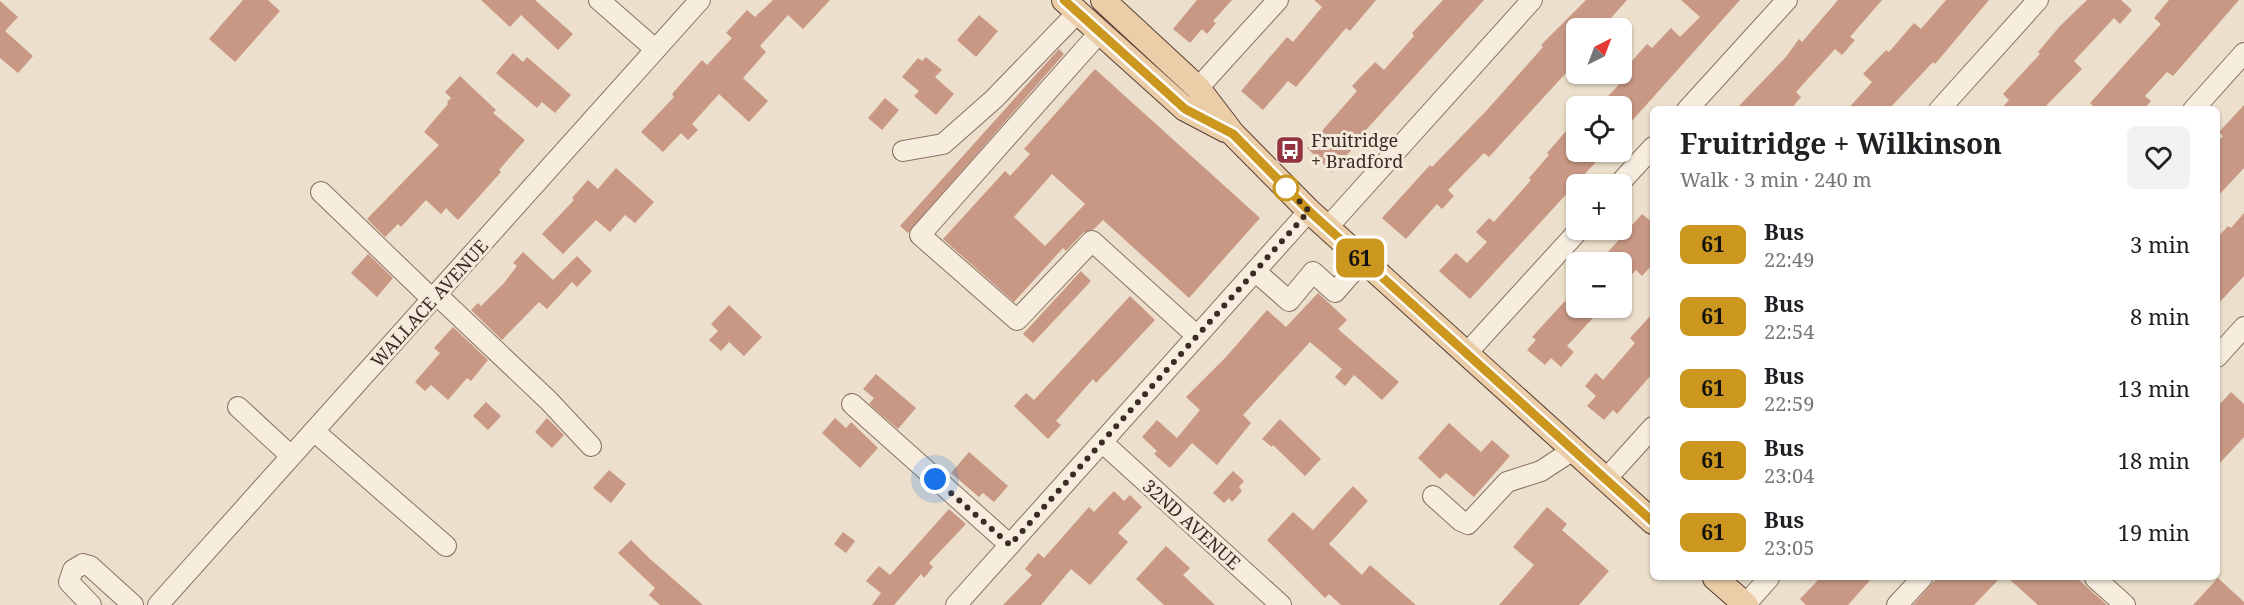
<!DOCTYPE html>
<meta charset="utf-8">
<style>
body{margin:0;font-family:"Noto Serif",serif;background:#f2f2f2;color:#202124;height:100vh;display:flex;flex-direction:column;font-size:22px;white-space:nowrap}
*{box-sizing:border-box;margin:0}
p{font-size:20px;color:#757577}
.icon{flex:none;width:33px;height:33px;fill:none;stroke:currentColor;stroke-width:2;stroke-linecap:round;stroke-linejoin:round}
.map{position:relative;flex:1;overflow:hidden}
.side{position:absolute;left:1650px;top:106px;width:570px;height:474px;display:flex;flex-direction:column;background:#fff;border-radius:9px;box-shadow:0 2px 4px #0004}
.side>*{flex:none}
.badge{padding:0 12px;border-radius:9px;font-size:21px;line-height:39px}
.needle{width:39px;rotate:42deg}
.controls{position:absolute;left:1566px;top:18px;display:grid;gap:12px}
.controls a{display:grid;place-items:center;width:66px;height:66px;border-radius:9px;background:#fff;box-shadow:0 2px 4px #0004;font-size:30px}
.you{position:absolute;width:30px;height:30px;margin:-15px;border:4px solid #fff;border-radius:50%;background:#1a73e8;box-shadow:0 0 0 9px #1a73e833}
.map>.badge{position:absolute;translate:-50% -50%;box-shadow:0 0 0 3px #fff}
.round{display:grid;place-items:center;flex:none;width:63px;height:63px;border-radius:9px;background:#f2f2f2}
.head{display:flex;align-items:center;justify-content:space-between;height:102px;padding:0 30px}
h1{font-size:28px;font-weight:700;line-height:45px}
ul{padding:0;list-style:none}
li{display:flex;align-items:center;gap:18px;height:72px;padding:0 30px}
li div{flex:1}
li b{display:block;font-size:22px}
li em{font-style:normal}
li .badge{min-width:66px;font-weight:700;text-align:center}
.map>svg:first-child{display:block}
.building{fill:#c89884;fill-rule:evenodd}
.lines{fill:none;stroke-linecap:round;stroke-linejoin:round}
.minor-casing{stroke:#887160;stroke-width:22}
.major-casing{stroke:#574034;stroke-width:26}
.minor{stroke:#f7eddf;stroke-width:20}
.major{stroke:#ebcea7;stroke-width:24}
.line-casing{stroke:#fff;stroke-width:14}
.line{stroke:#cb971e;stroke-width:9}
.walk{stroke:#3a2b23;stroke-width:6;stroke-dasharray:0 10.8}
.stop-dot{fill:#fff;stroke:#cb971e;stroke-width:3}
.labels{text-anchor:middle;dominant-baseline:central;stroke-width:6;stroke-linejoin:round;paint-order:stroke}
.poi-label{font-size:18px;fill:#3a2b23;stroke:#f4eadb;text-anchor:start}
.street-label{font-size:18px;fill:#3a2b23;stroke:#f4eadb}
</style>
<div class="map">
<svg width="2244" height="605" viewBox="0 0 2244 605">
<rect width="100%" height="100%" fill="#ecdfcb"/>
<path class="building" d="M243,0H268L280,11L235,62L209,39Z
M481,0H535L573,34L558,50L521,15L510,27Z
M773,0H830L803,29L788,15L760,46L766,52L743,78L768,101L749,122L719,94L692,124L698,130L688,140L681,133L663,152L641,132L674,97L672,94L702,60L707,65L732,38L726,33L747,10L755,17Z
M1197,0H1232L1213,21L1216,23L1207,34L1202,29L1190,43L1173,29Z
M1314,0H1376L1350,31L1346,28L1296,87L1288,81L1263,110L1241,91L1287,37L1293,42L1322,7Z
M1443,0H1484L1365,131L1367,132L1332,172L1307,148L1357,91L1352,86L1375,62L1384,70L1414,36L1412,33Z
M1586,0H1627L1602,28H1576V62L1489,157L1484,153L1448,190L1454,196L1442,209L1437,204L1406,239L1382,218L1430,165L1432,167L1487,110L1543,47L1541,45Z
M1681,0H1740L1622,132V106H1599L1629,74L1624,70L1647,44L1652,48L1671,28L1680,37L1700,17Z
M1838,0H1882L1850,37L1855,40L1842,55L1835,49L1796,92L1801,97L1790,110H1735L1785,58L1799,39L1802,42Z
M1946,0H1989L1935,64L1933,62L1888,110H1847L1872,82L1863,74L1886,50L1889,52L1914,23L1921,29Z
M2087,0H2121L2132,10L2120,24L2114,18L2074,61L2082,69L2042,110H2000L2009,100L2003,94L2040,54L2038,52L2060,26Z
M2169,0H2239L2173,76L2167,72L2145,96L2151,101L2143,110H2097L2090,103L2161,24L2154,18Z
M0,1L18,17L5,31L33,56L18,73L0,58Z
M979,15L998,31L976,57L957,40Z
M1059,49L1064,54L908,233L900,226Z
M513,53L523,62L527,57L571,95L555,113L542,102L537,108L496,73Z
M926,57L942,70L935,77L954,94L936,115L914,96L919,91L902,77L918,58L922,61Z
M1095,69L1260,218L1189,298L1103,220L1094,229L1083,233L1066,251L1063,248L1014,302L943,239L1005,171L1010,176L1030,154L1024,149ZM1052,174L1085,204L1045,246L1014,217Z
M460,76L496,110L493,113L525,140L499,170L501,172L458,220L446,208L441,214L426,200L401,227L398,224L385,237L367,219L439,145L424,132L448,104L447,102L451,98L445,92Z
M885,98L899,110L882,130L868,118Z
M2244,105V168L2217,197V143L2223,136L2219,132Z
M1567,130L1576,139V152H1605L1470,299L1439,271L1456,253L1467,263L1487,242L1476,232L1489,218L1494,222L1531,180L1529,178L1549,155L1547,153Z
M616,168L654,202L635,223L625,215L610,232L596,220L563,254L542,234L574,200L572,198L588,180L598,189Z
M2244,213V276L2217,305V238L2228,226L2231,228Z
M1642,214L1653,223V264L1642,276L1636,270L1622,286V262H1599Z
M523,252L553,280L577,256L592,271L577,287L572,282L547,309L539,302L502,340L471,310L478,303L481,306L504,283L517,266L513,263Z
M368,254L393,278L377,297L351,273Z
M1081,271L1091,281L1033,343L1023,334Z
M1318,293L1347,320L1338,329L1399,382L1382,400L1354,375L1345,386L1335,377L1342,369L1310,342L1243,415L1251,423L1217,465L1192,443L1170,468L1154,454L1157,451L1142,437L1157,420L1177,438L1200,410L1186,397L1226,357L1267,310L1286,327Z
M1130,296L1155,320L1096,383L1093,379L1056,421L1061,425L1048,439L1014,406L1026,393L1034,400Z
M1565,301L1573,308H1602L1567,346L1574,352L1561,367L1551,358L1545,365L1527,350L1536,340L1532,337Z
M729,305L762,337L744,356L729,342L721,351L709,340L718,331L711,324Z
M1653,313V373L1617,414L1613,410L1604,420L1587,406L1596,396L1585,386L1596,373L1603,380L1635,343L1630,338Z
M453,327L488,360L471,381L467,378L448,400L431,385L425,391L415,382L440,353L434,348Z
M876,374L916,408L898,429L869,404L874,398L863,389Z
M2231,392L2244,404V437L2217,466V407Z
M486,402L501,416L488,430L473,416Z
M547,418L564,435L552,448L535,432Z
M835,418L846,428L851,422L878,448L860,468L822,433Z
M1280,419L1321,459L1305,476L1273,445L1272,447L1262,439Z
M1449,423L1481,452L1492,440L1510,456L1474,497L1446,473L1440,479L1418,458Z
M969,452L1008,486L994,502L983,493L979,497L951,473Z
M609,470L626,484L611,503L593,488Z
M1233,471L1244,481L1239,487L1242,491L1232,502L1229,498L1224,503L1213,493Z
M1353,486L1368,501L1329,544L1362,575L1370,565L1416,605H1341L1329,594L1325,598L1267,540L1293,512L1313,530Z
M1114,491L1124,501L1130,495L1142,507L1118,533L1128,542L1090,585L1071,569L1041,605H1003L1032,575L1025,569L1038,553L1044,558L1089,507L1094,512Z
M1547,507L1567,524L1562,530L1609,571L1579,605H1499L1534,565L1513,547Z
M949,509L966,524L929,563L933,567L924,578L921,574L894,605H872L881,593L866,581L879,566L890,575Z
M843,532L855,541L846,553L834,544Z
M631,540L649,558L703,605H660L649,595L655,588L618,553Z
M1166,546L1190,568L1183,575L1215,605H1164L1136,579Z
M1820,578H1872L1848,605H1806L1800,599Z
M1937,578H2000L1974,605H1913Z
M2008,578H2077L2107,605H2038Z
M2218,578L2244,602V605H2193Z"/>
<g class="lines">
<g class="minor-casing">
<path id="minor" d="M599,0L655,49
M1100,32L920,235L1017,320L1092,241L1197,336
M1198,88L1278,0
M1687,110L1787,0
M1939,110L2038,0
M2193,110L2244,53
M903,151L943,144L994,99L1078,12
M1619,184L1653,147
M321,192L432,299
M1327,228L1532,0
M1255,271L1289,301L1313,272L1335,292L1363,260
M436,294L549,401L591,446
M1466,354L1579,230
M2217,357L2244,327
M852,404L1010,545
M238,407L291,456
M314,431L446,546
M1102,442L1281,605
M1606,479L1653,427
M1433,496L1461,521L1468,524L1507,482L1541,471L1573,450
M2095,578L2125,605
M91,605L69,582L73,570L83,564L90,566L133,605
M158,605L700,0
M956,605L1309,211
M1745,605L1769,578
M1897,605L1922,578"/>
</g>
<g class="major-casing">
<path id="major" d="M1064,0L1185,109L1225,130
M1103,0L1198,88L1233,134L1309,211L1653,522
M1715,578L1746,605"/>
</g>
<use href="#minor" class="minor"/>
<use href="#major" class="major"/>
</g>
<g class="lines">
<g class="line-casing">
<path id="line" d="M1064,0L1185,109L1233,134L1309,211L1653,522"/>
</g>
<use href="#line" class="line"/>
<path class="walk" d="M935,479L1010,545L1309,211L1278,180L1286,188"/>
</g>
<defs>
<g id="bus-square" transform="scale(1.5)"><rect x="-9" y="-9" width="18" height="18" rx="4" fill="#933440" stroke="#f4eadb"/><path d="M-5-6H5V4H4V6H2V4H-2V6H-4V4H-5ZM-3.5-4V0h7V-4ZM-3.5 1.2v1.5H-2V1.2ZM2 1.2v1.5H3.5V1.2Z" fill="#fff"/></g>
</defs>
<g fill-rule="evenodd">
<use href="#bus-square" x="1290" y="150"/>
</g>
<circle class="stop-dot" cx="1286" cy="188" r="12"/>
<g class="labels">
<g class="poi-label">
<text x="1311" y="140">Fruitridge<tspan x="1311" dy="21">+ Bradford</tspan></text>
</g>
<g class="street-label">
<text transform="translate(429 303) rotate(-48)">WALLACE AVENUE</text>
<text transform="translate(1192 524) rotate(42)">32ND AVENUE</text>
</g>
</g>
</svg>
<div class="controls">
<a><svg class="needle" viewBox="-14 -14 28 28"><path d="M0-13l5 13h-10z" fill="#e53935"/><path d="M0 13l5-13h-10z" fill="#757577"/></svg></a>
<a><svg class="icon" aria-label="locate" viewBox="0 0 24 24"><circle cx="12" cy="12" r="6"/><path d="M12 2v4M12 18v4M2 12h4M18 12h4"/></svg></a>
<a>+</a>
<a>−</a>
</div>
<div class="you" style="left:935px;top:479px"></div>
<b class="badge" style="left:1360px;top:258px;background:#cb971e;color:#111">61</b>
<section class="side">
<div class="head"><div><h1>Fruitridge + Wilkinson</h1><p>Walk · 3 min · 240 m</p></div><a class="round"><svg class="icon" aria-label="heart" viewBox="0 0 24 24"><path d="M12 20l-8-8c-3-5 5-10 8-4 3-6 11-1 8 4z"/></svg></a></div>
<ul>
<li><span class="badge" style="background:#cb971e;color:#111">61</span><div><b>Bus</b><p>22:49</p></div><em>3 min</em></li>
<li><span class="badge" style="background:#cb971e;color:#111">61</span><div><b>Bus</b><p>22:54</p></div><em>8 min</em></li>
<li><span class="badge" style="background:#cb971e;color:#111">61</span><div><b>Bus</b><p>22:59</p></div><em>13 min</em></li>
<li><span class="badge" style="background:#cb971e;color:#111">61</span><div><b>Bus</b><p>23:04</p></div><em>18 min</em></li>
<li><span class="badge" style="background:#cb971e;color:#111">61</span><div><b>Bus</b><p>23:05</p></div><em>19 min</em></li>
</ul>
</section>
</div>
